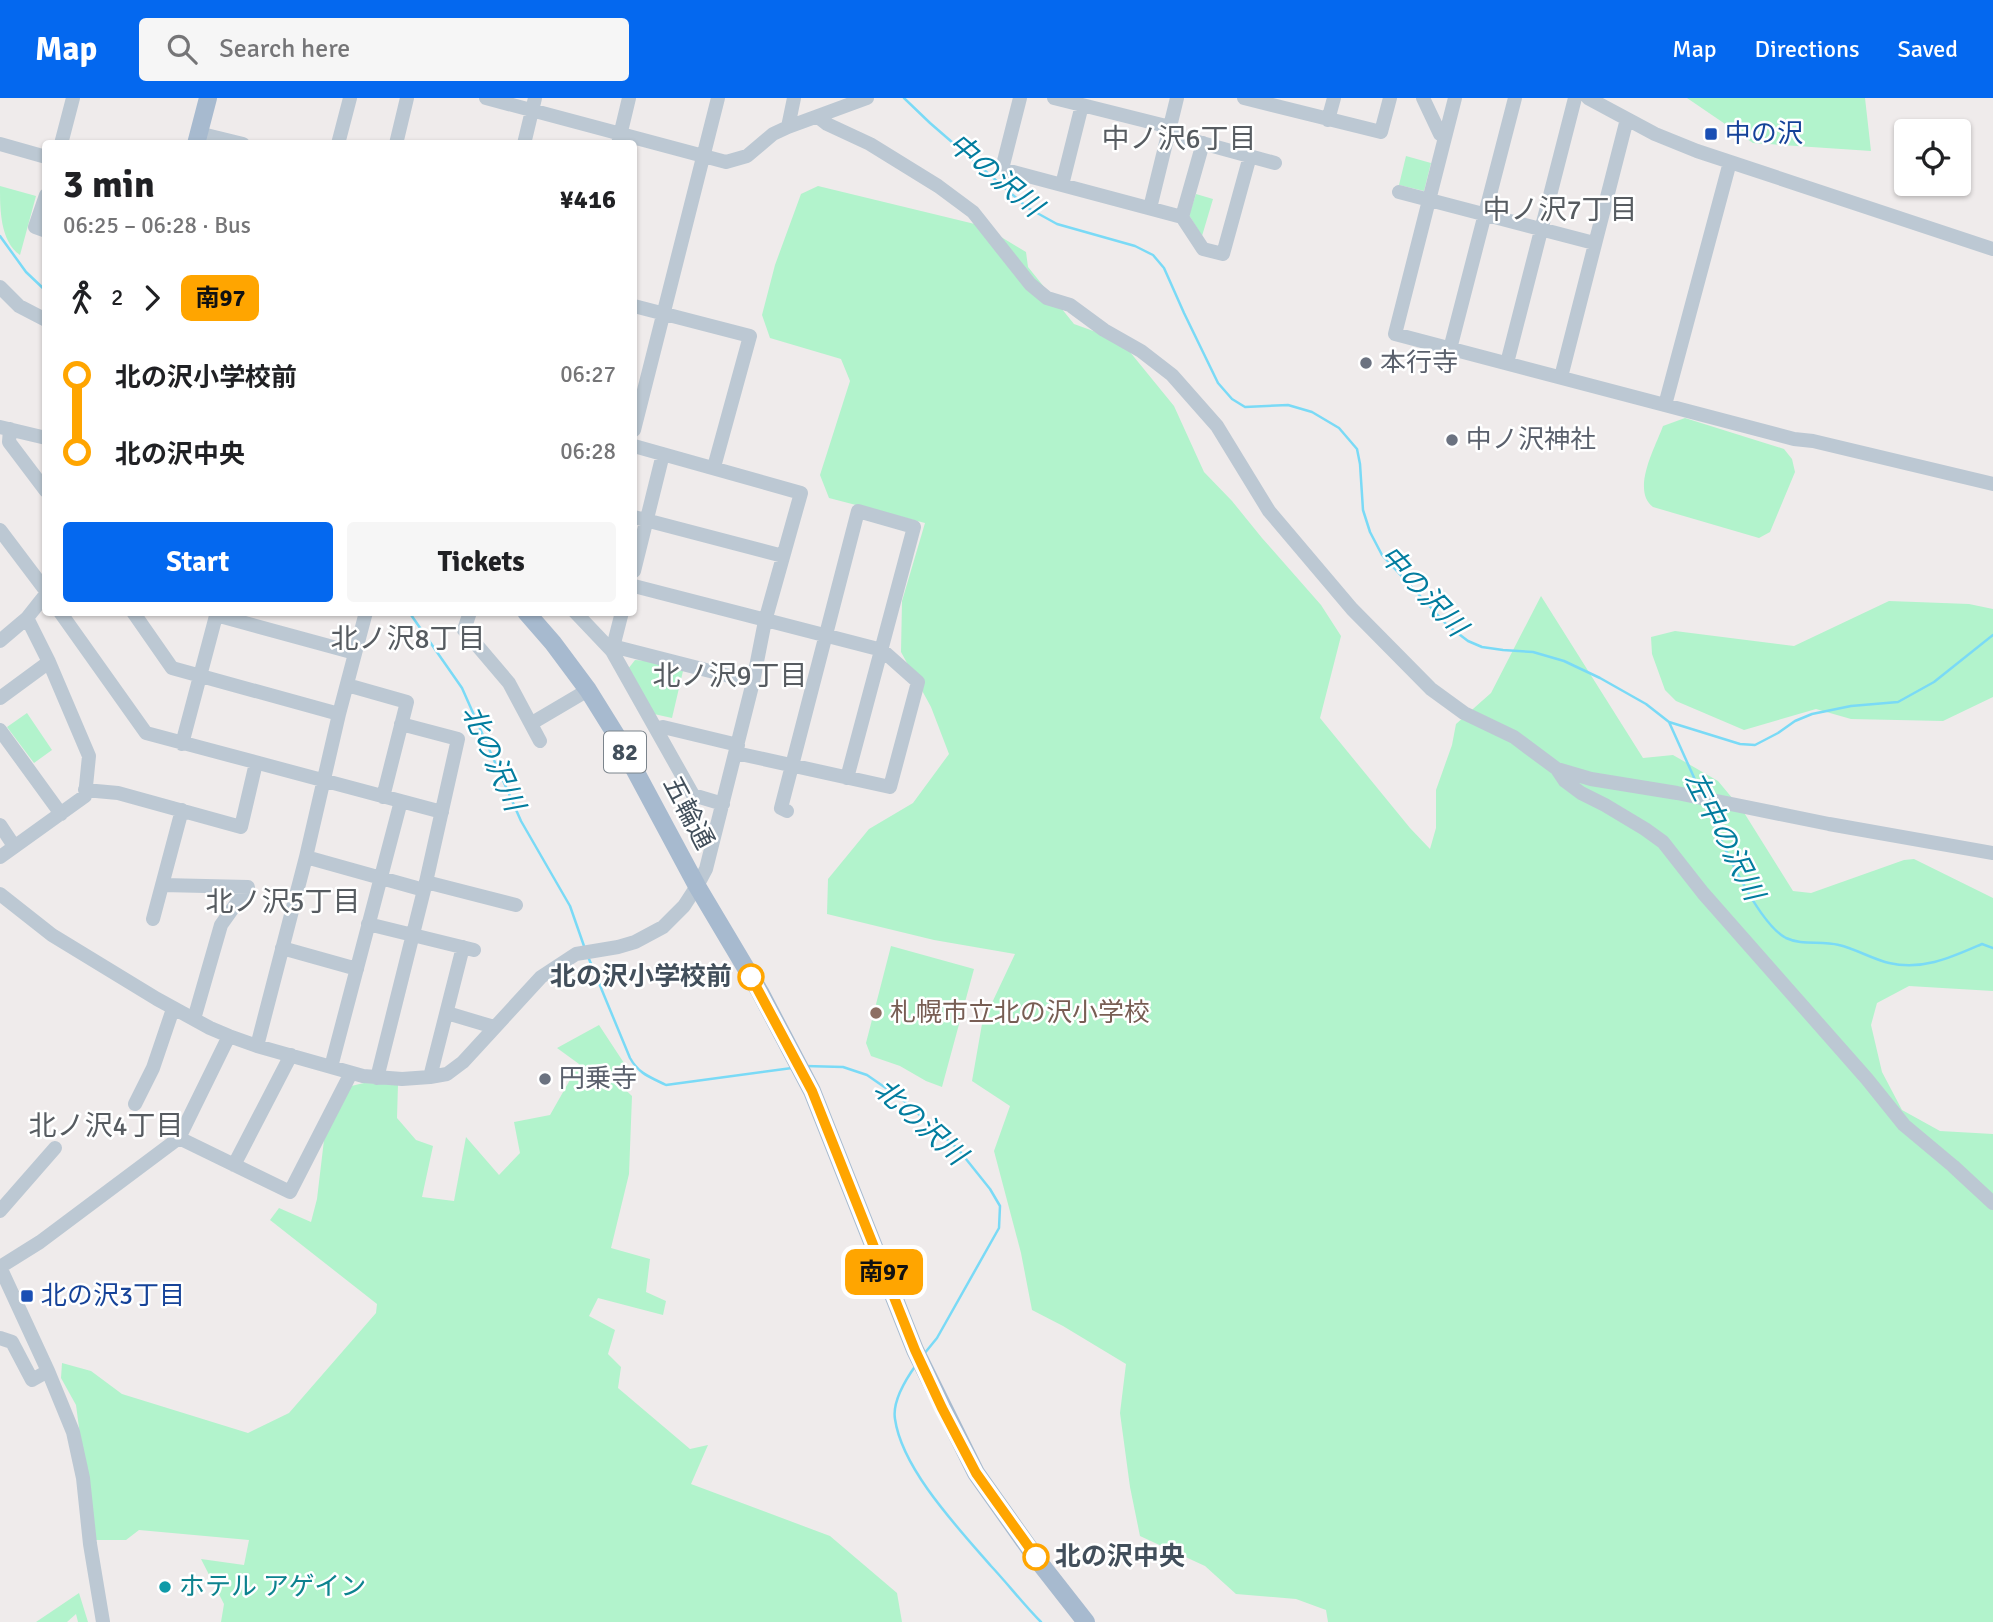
<!DOCTYPE html>
<meta charset="utf-8">
<style>
body{margin:0;font-family:Signika,"Noto Sans JP",sans-serif;background:#f6f6f6;color:#202124;height:100vh;display:flex;flex-direction:column;font-size:26px;white-space:nowrap}
*{box-sizing:border-box;margin:0}
p{font-size:23px;color:#757577}
.icon{flex:none;width:38px;height:38px;fill:none;stroke:currentColor;stroke-width:2;stroke-linecap:round;stroke-linejoin:round}
.map{position:relative;flex:1;overflow:hidden}
.drawer{position:absolute;left:42px;top:42px;width:595px;height:476px;display:flex;flex-direction:column;background:#fff;border-radius:7px;box-shadow:0 2px 5px #0004}
.drawer>*{flex:none}
.badge{padding:0 14px;border-radius:10px;font-size:24px;line-height:46px}
.tools{position:absolute;left:1894px;top:21px;display:grid;gap:14px}
.tools a{display:grid;place-items:center;width:77px;height:77px;border-radius:7px;background:#fff;box-shadow:0 2px 5px #0004;font-size:35px}
.map>.badge{position:absolute;translate:-50% -50%;box-shadow:0 0 0 4px #fff}
.legs{display:flex;align-items:center;gap:10px;height:77px;padding:0 21px;font-size:23px}
.legs p{margin-inline-start:auto}
.headline{display:flex;align-items:center;justify-content:space-between;height:119px;padding:0 21px}
h1{font-size:38px;font-weight:700;line-height:52px}
.button{display:flex;gap:14px;margin-top:auto;padding:14px 21px}
.button a{flex:1;height:80px;border-radius:7px;background:#0468ef;color:#fff;font-size:28px;font-weight:700;line-height:80px;text-align:center}
.button a+a{background:#f6f6f6;color:#202124}
ul{padding:0 21px;list-style:none}
li{display:flex;align-items:center;gap:24px;height:77px;font-size:26px}
li i{display:grid;place-items:center;width:10px;height:100%;margin:0 9px;background:currentColor}
li i::after{content:'';width:18px;height:18px;margin:-9px;border:5px solid;border-radius:50%;background:#fff}
li p{margin-inline-start:auto}
li:first-child i{background:linear-gradient(#0000 50%,currentColor 0)}
li:last-child i{background:linear-gradient(currentColor 50%,#0000 0)}
header{display:flex;align-items:center;gap:42px;box-sizing:border-box;height:98px;padding:0 35px;background:#0468ef;color:#fff}
header strong{font-size:33px}
nav{display:flex;gap:38px;margin-inline-start:auto;font-size:24px}
.search{width:490px;height:63px;background:#f6f6f6;display:flex;align-items:center;gap:18px;box-sizing:border-box;padding:0 24px;border-radius:7px;color:#757577;font-size:26px}
.map>svg:first-child{display:block}
.green{fill:#b2f3cc}
.lines{fill:none;stroke-linecap:round;stroke-linejoin:round}
.stream{stroke:#7adaf6;stroke-width:2.5}
.minor{stroke:#bcc8d3;stroke-width:14}
.major{stroke:#a7bacf;stroke-width:18}
.line-1-casing{stroke:#fff;stroke-width:16}
.line-1{stroke:#ffa500;stroke-width:10}
.transit-dot{fill:#1a4fb4;stroke:#fff;stroke-width:2.5}
.worship-dot{fill:#6b7280;stroke:#fff;stroke-width:2.5}
.stop-1-dot{fill:#fff;stroke:#ffa500;stroke-width:3.5}
.education-dot{fill:#8d6e63;stroke:#fff;stroke-width:2.5}
.culture-dot{fill:#0f9aa8;stroke:#fff;stroke-width:2.5}
.labels{text-anchor:middle;dominant-baseline:central;stroke-width:5;stroke-linejoin:round;paint-order:stroke}
.shield{fill:#fff;stroke:#7b848c;stroke-width:2}
.shield-label{font-size:24px;font-weight:bold;fill:#424f5b}
.transit-label{font-size:26px;fill:#164399;stroke:#fff;text-anchor:start}
.worship-label{font-size:26px;fill:#5b616d;stroke:#fff;text-anchor:start}
.street-label{font-size:26px;fill:#424f5b;stroke:#fff}
.stop-label{font-size:26px;font-weight:bold;fill:#424f5b;stroke:#fff;text-anchor:end}
.education-label{font-size:26px;fill:#785e54;stroke:#fff;text-anchor:start}
.culture-label{font-size:26px;fill:#0d838f;stroke:#fff;text-anchor:start}
.neighbourhood-label{font-size:28px;fill:#575c61;stroke:#fff}
.water-label{font-size:28px;font-style:italic;fill:#027d9f;stroke:#fff}
</style>
<header>
<strong>Map</strong>
<div class="search"><svg class="icon" aria-label="search" viewBox="0 0 24 24"><circle cx="10" cy="10" r="6"/><path d="M15 15l6 6"/></svg>Search here</div>
<nav><a>Map</a><a>Directions</a><a>Saved</a></nav>
</header>
<div class="map">
<svg width="1993" height="1524" viewBox="0 0 1993 1524">
<rect width="100%" height="100%" fill="#efebeb"/>
<path class="green" d="M1687,0H1865L1871,53L1753,45Z
M1406,58L1431,65L1424,93L1399,87Z
M0,88L36,98L20,157C0,143 0,111 0,88Z
M818,88L983,128L1026,154L1028,169L1074,226L1121,243L1174,308L1204,374L1232,403L1262,440L1321,507L1341,538L1320,620L1410,730L1430,751L1436,730V692L1452,647L1456,626L1491,595L1541,498L1643,660L1673,657L1718,683L1743,713L1793,793L1811,795L1904,762L1914,761L1993,800V893L1909,888L1877,905L1871,927L1882,974L1902,1012L1940,1033L1993,1036V1524H1328L1326,1512L1296,1501L1236,1496L1205,1468L1140,1438L1130,1389L1120,1315L1126,1266L1063,1228L1032,1212L1021,1155L994,1053L1010,1008L972,983L982,926L1015,856L934,842L827,816L828,781L869,731L913,705L949,656L931,609L901,554L902,503L925,425L829,400L820,377L850,283L841,261L770,240L762,217L775,167L801,96Z
M1196,96L1213,101L1202,138L1189,117Z
M1685,320L1784,351L1792,361L1795,374L1770,434L1759,440L1653,409C1631,392 1655,350 1663,328Z
M1889,503L1969,506L1993,511V599L1943,623L1851,621L1816,611L1744,632L1676,603L1665,592L1652,556L1651,539L1675,533L1794,548Z
M635,562L647,563L683,573L672,620L654,616L628,571Z
M27,615L52,652L34,665L7,629Z
M891,848L974,871L942,989L926,983L900,968L871,958L866,945Z
M599,927L624,965L617,984L632,998L629,1076L611,1150L650,1161L646,1194L666,1203L663,1217L598,1200L589,1218L615,1232L608,1256L621,1269L618,1290L690,1351L708,1347L691,1386L830,1438L897,1495L902,1524H221L224,1506L201,1461L244,1467L249,1442L139,1432L126,1442H94L76,1307L61,1280L62,1265L91,1273L122,1296L248,1335L289,1315L376,1215L377,1206L270,1122L279,1110L311,1124L317,1101L324,1042L347,989L364,985L398,986L397,1020L416,1042L433,1048L422,1099L454,1103L466,1039L499,1077L520,1055L514,1024L550,1017L579,966L557,950Z
M79,1495L88,1524H78L76,1516L67,1524H36Z"/>
<g class="lines">
<path class="stream" d="M904,0L930,25L1028,110L1057,126L1135,148L1153,157L1164,170L1184,215L1218,285L1232,301L1245,309L1288,307L1312,314L1339,330L1357,351L1360,366L1363,412L1370,434L1382,457L1447,527L1468,543L1482,549L1503,552L1533,554L1564,563L1600,580L1646,606L1669,624L1740,646L1755,647L1778,635L1795,623L1812,616L1851,608L1898,604L1934,584L1993,537
M0,138L26,174L46,193
M409,514L462,590L521,723L570,808L584,848
M1669,624L1701,695
M1706,707C1718,738 1757,825 1786,840C1803,848 1821,842 1839,847C1856,851 1872,861 1889,865C1923,873 1952,859 1982,846L1993,850
M589,861L630,960C639,976 650,979 666,987L792,970
M805,968L843,969L867,977L903,1002L958,1051L990,1091L1000,1108L999,1130L937,1240L924,1256
M916,1267C906,1281 892,1303 895,1321C902,1371 958,1430 991,1468C1008,1486 1023,1506 1041,1524"/>
<path class="minor" d="M486,0L726,64L747,58L773,36L788,29L867,0
M1020,0L1002,71L1182,119
M1054,0L1170,29
M1244,0L1381,34L1390,0
M1423,0L1440,36L1445,39
M1455,0L1395,236L1794,341L1813,343L1993,386
M1588,0L1655,36L1697,53L1993,151
M818,19L827,26L870,46L938,88L973,114L1030,186L1047,200L1070,207L1104,232L1141,253L1172,277L1217,328L1269,413L1352,511L1431,591L1464,615L1514,639L1557,671L1591,681L1677,695L1829,726L1993,755
M1328,22L1334,0
M788,29L794,0
M198,35L243,46
M1169,36L1275,65
M1203,45L1182,119L1203,151L1223,156L1250,58
M0,46L46,59
M61,46L73,0
M338,46L350,0
M396,46L407,0
M524,46L535,0
M618,46L629,0
M1062,87L1082,7
M1399,94L1594,145
M46,97L35,129L46,133
M1150,110L1177,0
M0,189L19,208L46,222
M634,208L750,238L714,369
M1450,251L1515,0
M1507,265L1575,0
M1561,279L1627,21
M1665,307L1730,64
M0,329L46,340
M10,331L9,344L46,393
M634,332L718,0
M634,419L783,458
M0,432L46,493
M634,473L663,356
M634,488L882,552L918,584L890,689L736,655
M60,514L146,635L442,714
M133,514L172,570L339,616
M470,514L464,532L509,585L540,643
M575,514L612,553L693,697L723,706
M622,514L612,553L620,550L753,584
M216,517L355,555
M0,543L27,520L46,496
M347,587L407,604L383,699
M0,600L49,564
M532,625L588,592
M656,631L663,629L738,647
M0,632L61,716
M182,646L217,514
M1557,671L1565,683L1581,695L1605,707L1645,731L1663,744L1703,795L1867,981L1904,1027L1953,1068L1993,1105
M85,692L118,695L241,729L256,665
M787,713L781,710L858,413L914,429L847,680
M0,727L14,748
M0,759L85,698L89,658L49,564L27,520
M306,759L424,792
M426,784L516,807
M163,787L248,789L221,827L194,921
M0,796L52,837L157,901L210,930L229,938L257,948L363,978L402,981L430,979L447,976L463,964L541,879L576,856L618,849L635,844L663,829L684,808L697,788L706,771L753,584L765,523L801,395L634,348
M153,821L182,712
M368,826L474,852
M282,850L357,871
M447,915L494,929
M257,948L306,759L339,616L366,514
M331,969L401,703
M430,979L463,849
M377,980L426,784L458,641L401,626
M135,1006L153,970L173,911
M179,1040L290,1094L351,975
M234,1067L291,957
M0,1113L55,1050
M0,1240L12,1244L32,1282L48,1273
M103,1524L90,1446L83,1380L73,1334L48,1273L0,1169L40,1144L179,1040L229,938"/>
<path class="major" d="M196,46L208,0
M526,514L553,545L588,592L616,637L697,788L760,894L812,993L915,1252L976,1375L1039,1464L1086,1524"/>
</g>
<g class="lines">
<g class="line-1-casing">
<path id="line-1" d="M751,879L812,993L915,1252L942,1310L976,1375L1036,1459"/>
</g>
<use href="#line-1" class="line-1"/>
</g>
<g class="transit-dot">
<rect x="1704" y="29" width="14" height="14" rx="3.5"/>
<rect x="20" y="1191" width="14" height="14" rx="3.5"/>
</g>
<g class="worship-dot">
<circle cx="1366" cy="265" r="7"/>
<circle cx="1452" cy="342" r="7"/>
<circle cx="545" cy="981" r="7"/>
</g>
<g class="stop-1-dot">
<circle cx="751" cy="879" r="12"/>
<circle cx="1036" cy="1459" r="12"/>
</g>
<circle class="education-dot" cx="876" cy="915" r="7"/>
<circle class="culture-dot" cx="165" cy="1489" r="7"/>
<g class="labels">
<rect class="shield" x="604" y="633.5" width="42" height="41" rx="5"/>
<g class="shield-label">
<text x="625" y="654">82</text>
</g>
<g class="transit-label">
<text x="1725" y="36">中の沢</text>
<text x="41" y="1198">北の沢3丁目</text>
</g>
<g class="worship-label">
<text x="1380" y="265">本行寺</text>
<text x="1466" y="342">中ノ沢神社</text>
<text x="559" y="981">円乗寺</text>
</g>
<g class="street-label">
<text transform="translate(688 715) rotate(62)">五輪通</text>
</g>
<g class="stop-label">
<text x="732" y="879">北の沢小学校前</text>
<text x="1055" y="1459" text-anchor="start">北の沢中央</text>
</g>
<g class="education-label">
<text x="890" y="915">札幌市立北の沢小学校</text>
</g>
<g class="culture-label">
<text x="179" y="1489">ホテル アゲイン</text>
</g>
<g class="neighbourhood-label">
<text x="1179" y="41">中ノ沢6丁目</text>
<text x="1560" y="112">中ノ沢7丁目</text>
<text x="408" y="541">北ノ沢8丁目</text>
<text x="730" y="578">北ノ沢9丁目</text>
<text x="283" y="804">北ノ沢5丁目</text>
<text x="106" y="1028">北ノ沢4丁目</text>
</g>
<g class="water-label">
<text transform="translate(995 77) rotate(40)">中の沢川</text>
<text transform="translate(1423 493) rotate(47)">中の沢川</text>
<text transform="translate(493 660) rotate(66)">北の沢川</text>
<text transform="translate(1724 738) rotate(63)">左中の沢川</text>
<text transform="translate(920 1024) rotate(42)">北の沢川</text>
</g>
</g>
</svg>
<div class="tools">
<a><svg class="icon" aria-label="locate" viewBox="0 0 24 24"><circle cx="12" cy="12" r="6"/><path d="M12 2v4M12 18v4M2 12h4M18 12h4"/></svg></a>
</div>
<b class="badge" style="left:884px;top:1174px;background:#ffa500;color:#111">南97</b>
<section class="drawer">
<div class="headline"><div><h1>3 min</h1><p>06:25 – 06:28 · Bus</p></div><b>¥416</b></div>
<div class="legs"><svg class="icon" aria-label="walk" viewBox="0 0 24 24"><circle cx="13" cy="4" r="2"/><path d="M13 8l-2 6 4 7M11 14l-3 7M7 12l3-4h3l4 4"/></svg>2<svg class="icon" aria-label="forward" viewBox="0 0 24 24"><path d="M9 5l7 7-7 7"/></svg><b class="badge" style="background:#ffa500;color:#111">南97</b></div>
<ul>
<li><i style="color:#ffa500"></i><b>北の沢小学校前</b><p>06:27</p></li>
<li><i style="color:#ffa500"></i><b>北の沢中央</b><p>06:28</p></li>
</ul>
<div class="button"><a>Start</a><a>Tickets</a></div>
</section>
</div>
